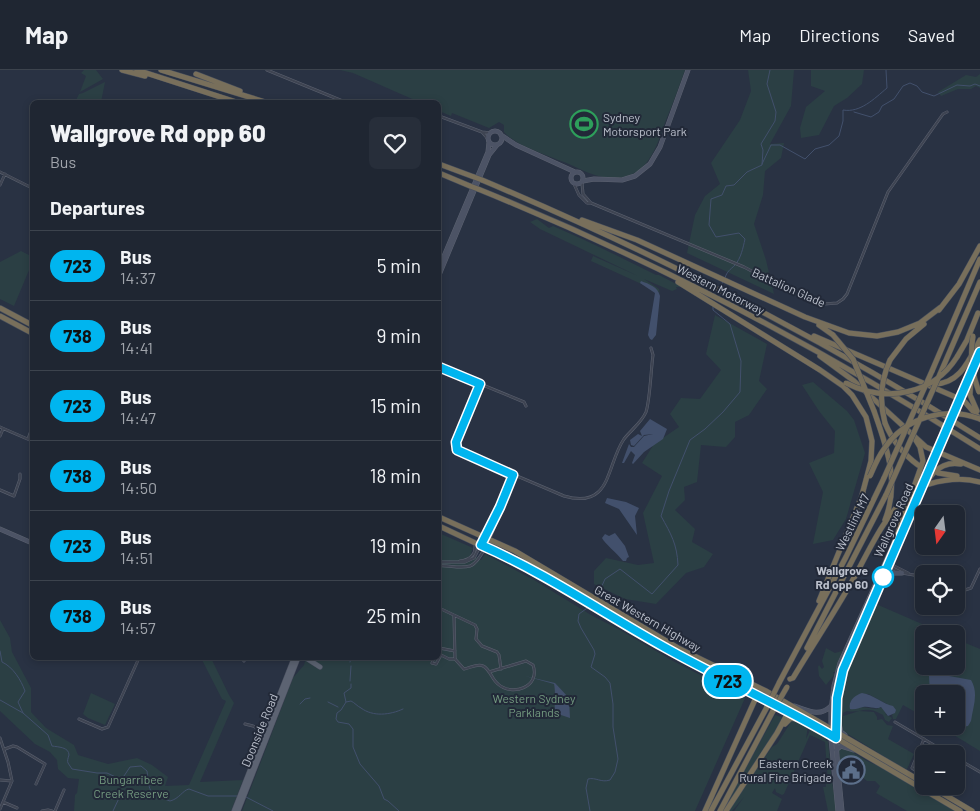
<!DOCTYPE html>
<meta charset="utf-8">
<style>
body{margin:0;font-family:Barlow,sans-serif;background:#272e3a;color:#f1f3f6;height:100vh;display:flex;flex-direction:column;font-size:19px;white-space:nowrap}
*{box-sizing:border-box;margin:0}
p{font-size:16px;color:#a1a5ac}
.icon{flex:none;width:28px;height:28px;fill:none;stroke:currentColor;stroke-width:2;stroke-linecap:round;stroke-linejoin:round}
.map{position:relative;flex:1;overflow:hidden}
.sheet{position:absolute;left:30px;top:30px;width:411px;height:560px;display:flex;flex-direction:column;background:#1f2632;border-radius:8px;box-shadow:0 2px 8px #0003,0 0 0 1px #3c434d}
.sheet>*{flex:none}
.badge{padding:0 10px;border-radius:16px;font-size:18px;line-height:32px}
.needle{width:32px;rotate:194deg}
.fabs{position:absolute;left:915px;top:435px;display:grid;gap:10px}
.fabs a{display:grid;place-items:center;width:50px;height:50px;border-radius:8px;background:#1f2632;box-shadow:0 2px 8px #0003,0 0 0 1px #3c434d;font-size:25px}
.map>.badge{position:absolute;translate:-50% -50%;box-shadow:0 0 0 2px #fff}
h2{padding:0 20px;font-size:19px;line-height:45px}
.round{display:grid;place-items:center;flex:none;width:52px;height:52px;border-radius:8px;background:#272e3a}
.head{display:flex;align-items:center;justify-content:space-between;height:85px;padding:0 20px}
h1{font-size:24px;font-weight:800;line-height:38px}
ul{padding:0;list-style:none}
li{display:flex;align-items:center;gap:15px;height:70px;padding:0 20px;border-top:1px solid #3c434d}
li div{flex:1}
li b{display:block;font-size:19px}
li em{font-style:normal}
li .badge{min-width:55px;font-weight:700;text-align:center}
header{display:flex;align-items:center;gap:30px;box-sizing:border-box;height:70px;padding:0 25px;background:#1f2632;border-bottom:1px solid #3c434d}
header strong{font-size:24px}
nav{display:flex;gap:28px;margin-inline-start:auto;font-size:18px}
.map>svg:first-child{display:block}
.green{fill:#2b3f44;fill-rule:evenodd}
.water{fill:#42506c}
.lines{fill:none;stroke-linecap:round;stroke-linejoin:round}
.stream{stroke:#42506c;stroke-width:1}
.street-casing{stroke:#5c6270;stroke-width:3}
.secondary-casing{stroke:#5c6270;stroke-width:5}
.primary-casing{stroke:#474d5c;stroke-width:5.5}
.highway-casing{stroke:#484f5d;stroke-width:6}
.street{stroke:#3e4452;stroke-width:2}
.secondary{stroke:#4c5365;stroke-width:4}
.primary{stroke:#5c6372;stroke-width:4.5}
.highway{stroke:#786f5b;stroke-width:5}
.secondary-bridge-casing{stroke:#5c6270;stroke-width:5;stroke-linecap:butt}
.highway-bridge-casing{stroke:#484f5d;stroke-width:6;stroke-linecap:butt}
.secondary-bridge{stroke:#4c5365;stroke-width:4}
.highway-bridge{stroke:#786f5b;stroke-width:5}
.line-casing{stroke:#fff;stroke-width:11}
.line{stroke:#00b5ef;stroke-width:8}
.stop-dot{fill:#fff;stroke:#00b5ef;stroke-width:2.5}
.labels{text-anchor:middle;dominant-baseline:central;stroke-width:4;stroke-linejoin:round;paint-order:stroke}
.poi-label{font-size:12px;fill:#bbc0cc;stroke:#222938;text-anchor:start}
.street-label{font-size:12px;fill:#bbc0cc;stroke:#222938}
.stop-label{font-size:12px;font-weight:bold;fill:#bbc0cc;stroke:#222938;text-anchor:end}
.park-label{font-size:12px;fill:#749b80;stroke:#222938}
</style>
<header>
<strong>Map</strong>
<nav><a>Map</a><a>Directions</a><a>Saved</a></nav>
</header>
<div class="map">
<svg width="980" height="741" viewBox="0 0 980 741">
<rect width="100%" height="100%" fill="#293243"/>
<path class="green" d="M84,0H96L103,9L80,22L86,6L81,3Z
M340,0H685C679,17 673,33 666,50C655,81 646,114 603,107C590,105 577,97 564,92C547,85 515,75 504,62V55L499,52L489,58L452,43L451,46L439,41V32H419L353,3Z
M748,0H794L791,36L770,74L784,73L781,88L765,101L763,125L754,154L766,190L774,224L687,183L695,145L705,126L720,114L711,93L740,50L751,21Z
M811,0H864L862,14L847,28L834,36L819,65L801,68L800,58L806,37L825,21L811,16Z
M980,4V18L976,16L971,19H958L941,26L938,22L966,5L976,7Z
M105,12L101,32H75L79,24L83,23Z
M537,149L549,158L553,156C588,171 622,188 656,205H659L682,217H676L677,219L672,221L644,209L659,219L660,226L659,222L591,191L593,186L638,206L540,159L530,152Z
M21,181L29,185L32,181V193L14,236L0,229V192Z
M715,245L767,274L759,311L767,319L749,345L735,352V367L726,377L701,375L697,412L684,417L685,430L675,440L695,459L692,472L713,484L704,497L686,503L656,534L625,529L594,514V501L606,488L638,495L654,493L643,443L662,406L642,393L654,374L679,357L670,344L681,328L700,329L721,300L706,284Z
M813,312L847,341L854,350L865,383L846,449L833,470L813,474L823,422L809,393L834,383L835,361L819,341L802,315Z
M439,463L473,478L471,483L481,490L485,484L534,510L591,545L620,560L673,591L745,628L695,741H242L293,608L304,595L306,588H439Z
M876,534L945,564H924V596H956V569L980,579V681L939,656H956V624H924V647L903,635L896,649H893L892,645L896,640L885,644L892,648L889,652L885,650L883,645C864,634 862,644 847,641L843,643V646L859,641L874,642L877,647V650L882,649L887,655L893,656L888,669L914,684L907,699L901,697L843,661C842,658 840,653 839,648C836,620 847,595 857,570H859ZM861,624H868L887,634L882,638L879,637L877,639L861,637Z
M0,550L10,568L12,582L31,618V642L46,658L74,675L78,685L108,694L137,688L152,695L168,707L165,716L189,715L226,631L222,629L201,588H211L229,625L234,633L200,712L243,710L231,741H74L75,725L77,723L79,709L68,708L58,699L57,690L50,682L35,674L0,641Z
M826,578L835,583L842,581L835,602H833L834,605L826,615L819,606L818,597L819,595L822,599L824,597L822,591Z
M91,623L115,634L105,655L88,648L83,644Z
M775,645L782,647L780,654L724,741H722Z
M791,650H798L808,656L806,669L811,658L825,664L826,671H828L832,712L837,741H828L823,717H826V714L828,713L825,672L810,665L784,724L782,725L776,722L775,718L772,723L782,729L777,741H734L744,727L732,741H728L772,677L777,674L791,652Z
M844,677L867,691L881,697L955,741H907L876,723L880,716L875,711H867L860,705L863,700L850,694L840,696L839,680Z"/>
<path class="water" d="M641,211C649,214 658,217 660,226L656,265L652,270L650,269L648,265L655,223L640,213Z
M650,349L667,359L663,369L644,382L633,394L632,393L635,385L631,381L624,393H622L629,374L631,377H634L644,366L653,364L644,365L634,376L631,375L630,370L638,364L642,366L640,361Z
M607,428L626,432L639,438L635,446L637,465L619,439L605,433Z
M615,463L625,476L629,487L627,488L626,491H623C617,483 604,473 602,468L605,464L609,466Z
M933,603L971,610C979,623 973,637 971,651L968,656L962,657L956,654V624H930L929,606Z
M525,606L555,613L569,628L570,648L555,643C554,634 556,623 554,614Z
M862,623C874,625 883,634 893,636L896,640L895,643L888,646L881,637C875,640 871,636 863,637C858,638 856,640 850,639C848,631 855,625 862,623Z"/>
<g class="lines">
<path class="stream" d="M854,42L871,47L879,42L882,36L894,29L903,16L910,13L917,16L922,22L934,26L957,15L970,16L975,14L980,16
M762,94L771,75H780L805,89L815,79L829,75L839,66L843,51V40C860,43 874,29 887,18L886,0
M725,208C727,201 730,200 735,195C741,188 743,178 745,169L739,163L716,167L709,155L711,129L722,125L726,116L734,115L747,102L762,95L763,80L761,74L775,51L776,42L767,14L770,0
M720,219L723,211
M597,527L605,509L620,499L652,524L678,495C677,474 671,464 661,446L669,421L690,370L705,359L723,342L740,322L741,291L730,254L713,240V237
M0,581L2,592C13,597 21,610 25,621L18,632L23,643L48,665L52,676C58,677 69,677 69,685C68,688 67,691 68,693L72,699L97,703H107L120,709L124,706L130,697L141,696L147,701C150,724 148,723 170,731C179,729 183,720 189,719L208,726H237
M350,592L351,588
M350,611L351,596
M351,614V618L344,623L346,632L341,640L337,643L336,649L338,652L349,654L353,659V677L360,694L379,716L384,729L388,731L399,741
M0,630L23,643
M328,632L338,637
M346,632L351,631C355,633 357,636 361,638C373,647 390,645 403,639
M300,634L305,629L310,628
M246,727L273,741
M113,741L121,724
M590,741L586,718L588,709C596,707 601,713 610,710L615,702L618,689L613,657V634L610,613L605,607L591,597L595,584L594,580L581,558L578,551L579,544L590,536"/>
<g class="street-casing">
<path id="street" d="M267,0L345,32
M439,46L482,62L491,63
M482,62L488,69
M0,102L32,118
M582,113L583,124L590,132
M574,114L579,125L587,133H591L744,197L767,209L824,234L837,233L843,229L847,224L888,122L943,44L947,42
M0,115L5,104
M439,297L524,332L526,336
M480,314L456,371L455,378L458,381L564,426C612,440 606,395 624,369C631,360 642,352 646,342C650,330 651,299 653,285L651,278
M0,357L32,371
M0,366L3,359
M28,369L32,358
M0,420L14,426L20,409V404
M460,491C469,490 476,485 475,475
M439,492H465L474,488L500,437L513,405
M890,494L908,503
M439,496C449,495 460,499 470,496C482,492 498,451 500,439
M888,496L902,503L914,505L926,504
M956,517L965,520L971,518L980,499
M439,538L475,555L477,559L476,569L482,576L497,582L499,585L501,599
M454,546L455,589
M439,578L455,581
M434,588L432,593L436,594L441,585L449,589H455
M455,589L464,599C470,598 478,593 483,596C490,599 492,610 498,614C512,627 541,617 533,595L526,591L489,602
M244,591L245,588
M79,649L102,659L108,657L139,588
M895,652L949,684
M245,654L253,656L263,661
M0,668L8,692L12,711L0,739
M5,679L13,676L17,677L45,694L36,714
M956,688L980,702
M924,707L912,698L924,669
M0,710L12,711
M942,716H943
M3,732L17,738
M42,741L48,740L52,741
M55,741L64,720"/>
</g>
<g class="secondary-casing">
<path id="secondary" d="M488 68a7 7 0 1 1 14 0a7 7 0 1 1-14 0Z
M501,65L516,75L575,102
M571 108a6 6 0 1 1 12 0a6 6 0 1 1-12 0Z
M583,111L594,109L622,110L635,106L650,94L660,77L688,0
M439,198L488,82L489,72
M439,205L489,85L497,75
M952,342L980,276
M924,413L938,381
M903,454L941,366
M0,459L32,473
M885,503H902
M794,636C807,640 819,648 831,636
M838,649L841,662L845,665
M836,680L841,676L854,680
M838,741L831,669V641L834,616L840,593L894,473
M842,741C838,697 831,651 841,607L915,434"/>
</g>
<g class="primary-casing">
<path id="primary" d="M306,588L320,597
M234,741L294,588
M238,741L298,588"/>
</g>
<g class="highway-casing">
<path id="highway" d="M122,0L145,6
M137,0L236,32
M161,0L265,32
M196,4L240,21
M439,94L474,107
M439,103L470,116
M482,110C655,183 822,267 980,368
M478,119C653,190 821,277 980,379
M582,150L637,170L805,247L849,263L877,266L898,262L920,253L941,237
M678,212L820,300L843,316L852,325L866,347L872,371L871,391L862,425
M0,238L32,255
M939,240L959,214L980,176
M0,246L32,263
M819,255L833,265
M814,266L960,329L965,332L980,349
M820,286L854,311L926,377L980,400
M957,287L967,270L978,243
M890,290L906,269L924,254
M932,301L980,189
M940,304L980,212
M971,304L970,325L977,341
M934,314C960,314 969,290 980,270
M874,341C887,378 900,412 885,450
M885,353C892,370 903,384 918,395
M938,403L957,406
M929,414C946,409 962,407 980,412
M915,434C925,415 934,389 961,394
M439,447L515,481L678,578L766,621L924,713
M439,456L501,485L561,516L676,584L807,651L960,741
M894,474L923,391L920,377L915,369
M819,531L863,423
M807,578L886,425
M790,609L793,608C812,576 833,545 851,513C868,484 883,445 910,425
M779,613L846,487L884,408
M785,654L791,648L801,650
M930,716L972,741
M705,741L758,623
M711,741L767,637
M720,741L773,641
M726,741L777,663L789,641"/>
</g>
<use href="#street" class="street"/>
<use href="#secondary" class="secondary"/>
<use href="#primary" class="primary"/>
<use href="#highway" class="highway"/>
<g class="secondary-bridge-casing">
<path id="secondary-bridge" d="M943,367L954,343"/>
</g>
<g class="highway-bridge-casing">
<path id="highway-bridge" d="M474,107L482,110
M470,116L478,119
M833,265L853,289L874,341
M973,266C970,285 972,304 979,322
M846,313C885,333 933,325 957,287
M885,353C879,331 881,310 890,290
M870,406C874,397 878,387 884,379C905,347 945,336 980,349
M884,408L932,301
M886,425L940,304
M767,637L779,613
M773,641L787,617"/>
</g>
<use href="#secondary-bridge" class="secondary-bridge"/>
<use href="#highway-bridge" class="highway-bridge"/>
</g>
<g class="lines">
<g class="line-casing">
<path id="line" d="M439,297L480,314L456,372L457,380L513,405L500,437L481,475C545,503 603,543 664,577C721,609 780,635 836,668L837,628L843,600L980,282"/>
</g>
<use href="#line" class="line"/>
</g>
<defs>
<g id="stadium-ring" transform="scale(1.4375)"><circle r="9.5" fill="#222938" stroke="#2e9e5b" stroke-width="1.5"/><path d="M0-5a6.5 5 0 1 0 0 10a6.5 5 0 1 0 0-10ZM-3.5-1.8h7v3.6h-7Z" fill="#2e9e5b"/></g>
<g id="civic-ring" transform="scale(1.4375)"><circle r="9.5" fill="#222938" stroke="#5c6f8a" stroke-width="1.5"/><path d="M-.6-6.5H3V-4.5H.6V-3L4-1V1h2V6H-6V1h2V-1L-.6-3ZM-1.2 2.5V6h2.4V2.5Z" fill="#5c6f8a"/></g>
</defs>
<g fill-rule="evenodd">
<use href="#stadium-ring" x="584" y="54"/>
<use href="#civic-ring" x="851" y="700"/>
</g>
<circle class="stop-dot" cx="883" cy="507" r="10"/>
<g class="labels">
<g class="poi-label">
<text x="603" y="47">Sydney<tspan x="603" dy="14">Motorsport Park</tspan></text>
<text x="832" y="693" text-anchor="end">Eastern Creek<tspan x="832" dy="14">Rural Fire Brigade</tspan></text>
</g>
<g class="street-label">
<text transform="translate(789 217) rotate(24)">Battalion Glade</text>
<text transform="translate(721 219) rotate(27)">Western Motorway</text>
<text transform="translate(893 450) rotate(-66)">Wallgrove Road</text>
<text transform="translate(852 452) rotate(-64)">Westlink M7</text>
<text transform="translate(648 548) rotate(30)">Great Western Highway</text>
<text transform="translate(259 660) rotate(-68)">Doonside Road</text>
</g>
<g class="stop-label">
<text x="868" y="500">Wallgrove<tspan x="868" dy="14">Rd opp 60</tspan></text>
</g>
<g class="park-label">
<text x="534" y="628">Western Sydney<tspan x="534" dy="14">Parklands</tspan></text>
<text x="131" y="709">Bungarribee<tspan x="131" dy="14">Creek Reserve</tspan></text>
</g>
</g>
</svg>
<div class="fabs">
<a><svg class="needle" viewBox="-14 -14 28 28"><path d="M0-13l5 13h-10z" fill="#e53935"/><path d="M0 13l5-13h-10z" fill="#a1a5ac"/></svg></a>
<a><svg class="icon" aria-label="locate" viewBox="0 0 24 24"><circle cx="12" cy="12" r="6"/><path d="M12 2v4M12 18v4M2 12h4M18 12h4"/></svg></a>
<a><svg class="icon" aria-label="layers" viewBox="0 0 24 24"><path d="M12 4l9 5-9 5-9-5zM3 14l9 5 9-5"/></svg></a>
<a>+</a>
<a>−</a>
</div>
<b class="badge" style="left:728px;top:611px;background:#00b5ef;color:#111">723</b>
<section class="sheet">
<div class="head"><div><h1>Wallgrove Rd opp 60</h1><p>Bus</p></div><a class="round"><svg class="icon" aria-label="heart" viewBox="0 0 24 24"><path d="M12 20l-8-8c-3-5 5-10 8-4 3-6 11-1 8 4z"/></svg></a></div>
<h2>Departures</h2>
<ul>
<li><span class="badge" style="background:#00b5ef;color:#111">723</span><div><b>Bus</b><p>14:37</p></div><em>5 min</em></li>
<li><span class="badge" style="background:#00b5ef;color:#111">738</span><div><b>Bus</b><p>14:41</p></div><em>9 min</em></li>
<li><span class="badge" style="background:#00b5ef;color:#111">723</span><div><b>Bus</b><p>14:47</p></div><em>15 min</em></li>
<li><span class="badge" style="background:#00b5ef;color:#111">738</span><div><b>Bus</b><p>14:50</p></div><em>18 min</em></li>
<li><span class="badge" style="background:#00b5ef;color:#111">723</span><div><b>Bus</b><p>14:51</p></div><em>19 min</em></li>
<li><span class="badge" style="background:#00b5ef;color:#111">738</span><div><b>Bus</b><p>14:57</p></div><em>25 min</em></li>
</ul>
</section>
</div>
